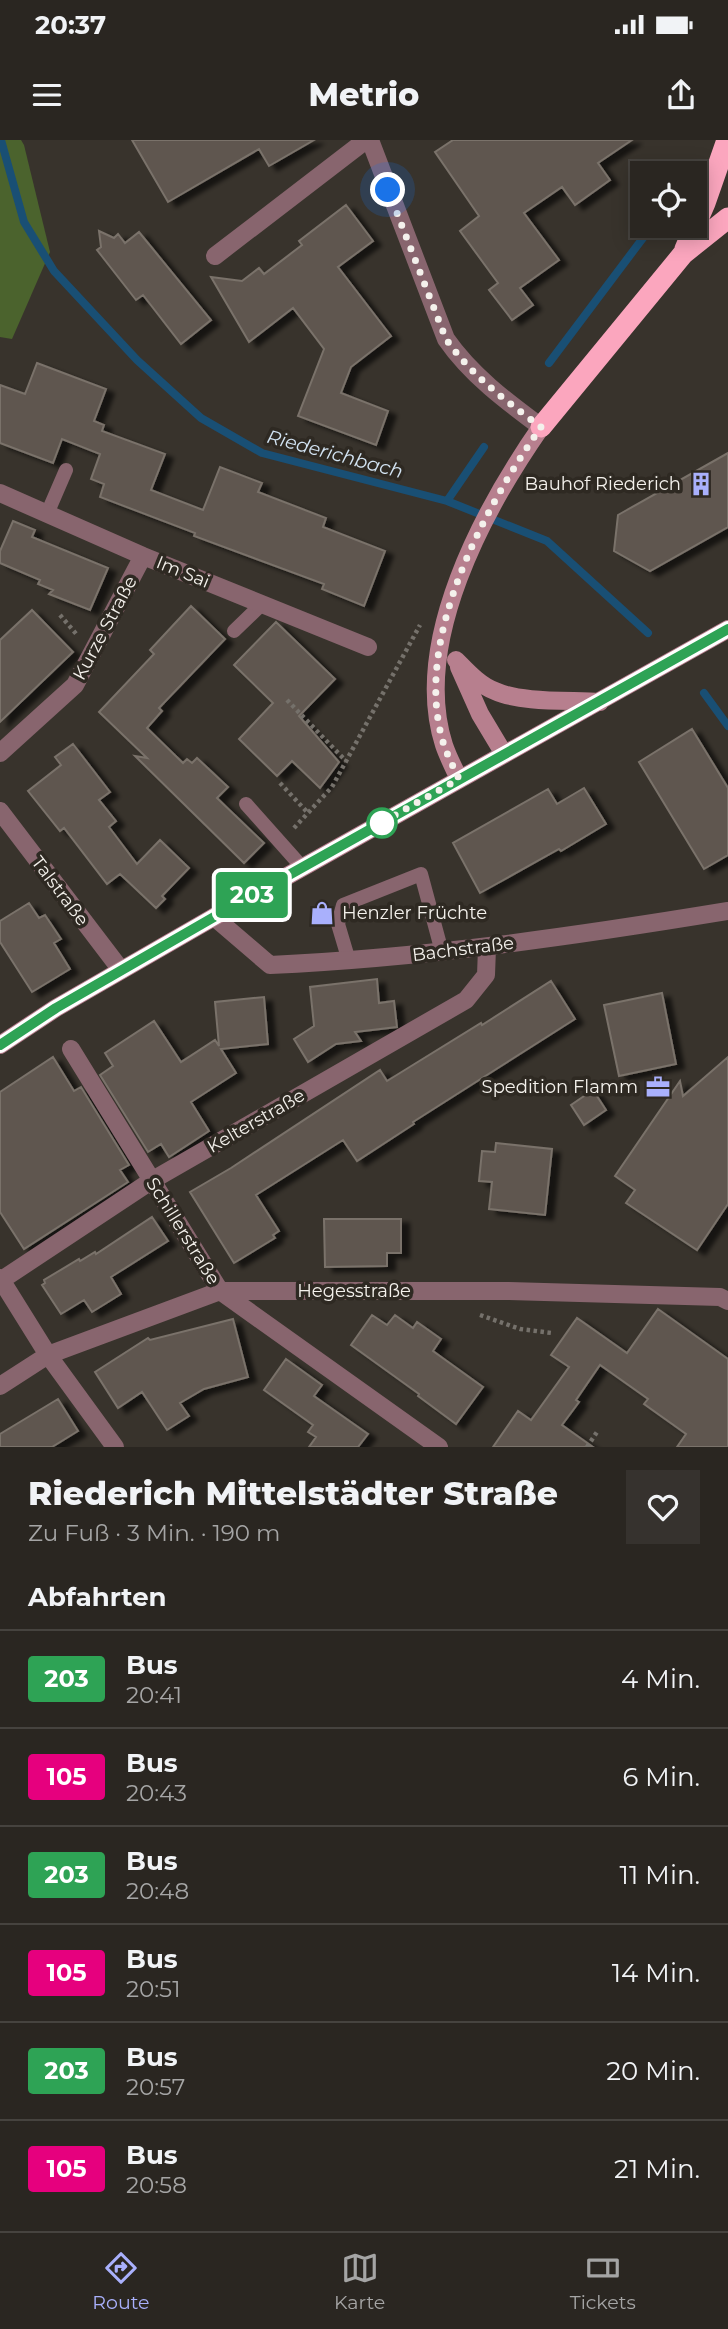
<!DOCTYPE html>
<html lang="de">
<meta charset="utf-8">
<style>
body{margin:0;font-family:Montserrat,sans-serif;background:#36322e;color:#f1f3f6;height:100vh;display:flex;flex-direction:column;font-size:26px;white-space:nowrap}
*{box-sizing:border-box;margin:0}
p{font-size:23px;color:#a5a5a5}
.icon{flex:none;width:38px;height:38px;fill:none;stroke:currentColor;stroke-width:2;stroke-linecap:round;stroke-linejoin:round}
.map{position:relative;height:1307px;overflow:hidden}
.details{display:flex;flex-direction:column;background:#2a2621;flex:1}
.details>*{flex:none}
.badge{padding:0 14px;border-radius:5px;font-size:24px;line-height:46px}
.controls{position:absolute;left:630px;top:21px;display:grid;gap:14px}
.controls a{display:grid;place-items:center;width:77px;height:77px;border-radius:0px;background:#2a2621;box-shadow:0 4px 18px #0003,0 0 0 2px #46433f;font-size:35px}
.you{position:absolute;width:35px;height:35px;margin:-18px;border:5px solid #fff;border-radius:50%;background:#1a73e8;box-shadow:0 0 0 10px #1a73e833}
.map>.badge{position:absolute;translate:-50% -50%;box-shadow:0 0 0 4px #fff}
h2{padding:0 28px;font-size:26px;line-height:63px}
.round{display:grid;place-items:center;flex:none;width:74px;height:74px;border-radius:0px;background:#36322e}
.overview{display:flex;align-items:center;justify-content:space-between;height:119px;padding:0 28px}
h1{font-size:33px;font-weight:800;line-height:52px}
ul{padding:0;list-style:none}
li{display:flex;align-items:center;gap:21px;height:98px;padding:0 28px;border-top:2px solid #46433f}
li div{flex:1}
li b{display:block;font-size:26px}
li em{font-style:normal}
li .badge{min-width:77px;font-weight:700;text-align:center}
.status{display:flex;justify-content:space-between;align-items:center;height:49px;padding:0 35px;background:#2a2621;direction:ltr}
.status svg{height:19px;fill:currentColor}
header{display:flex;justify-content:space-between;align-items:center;height:91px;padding:0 28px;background:#2a2621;font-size:32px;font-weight:800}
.tab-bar{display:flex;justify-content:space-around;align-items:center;height:98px;border-top:2px solid #46433f;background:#2a2621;font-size:19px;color:#a5a5a5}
.tab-bar a{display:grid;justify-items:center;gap:4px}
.tab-bar .current{color:#a9b0fc}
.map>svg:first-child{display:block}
.green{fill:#4b632d}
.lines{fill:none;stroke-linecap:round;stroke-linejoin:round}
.stream{stroke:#194f74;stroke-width:8}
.building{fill:#5f5750;stroke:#7a726a;stroke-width:2;filter:url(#shadow)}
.path{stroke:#75716b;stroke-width:4.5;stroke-dasharray:3.5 3.5;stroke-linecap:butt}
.lane{stroke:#88656e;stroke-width:14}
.street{stroke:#88656e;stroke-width:18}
.secondary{stroke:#b77f8e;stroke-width:18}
.highway{stroke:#fba6be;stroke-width:21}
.line-casing{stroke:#fff;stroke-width:16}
.line{stroke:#2ea355;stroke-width:10}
.walk{stroke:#f4f1ec;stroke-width:7;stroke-dasharray:0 12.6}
.stop-dot{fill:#fff;stroke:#2ea355;stroke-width:3.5}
.labels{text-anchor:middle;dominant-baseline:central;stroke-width:7;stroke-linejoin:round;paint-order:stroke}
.poi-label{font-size:18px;fill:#f4f1ec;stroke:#2e2922;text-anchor:end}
.street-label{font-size:18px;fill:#f4f1ec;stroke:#2e2922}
.water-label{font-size:19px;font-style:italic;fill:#d3e4f3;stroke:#2e2922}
</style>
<div class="status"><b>20:37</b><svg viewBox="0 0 49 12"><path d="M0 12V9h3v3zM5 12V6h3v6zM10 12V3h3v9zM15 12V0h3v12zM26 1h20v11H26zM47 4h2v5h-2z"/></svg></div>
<header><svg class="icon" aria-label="menu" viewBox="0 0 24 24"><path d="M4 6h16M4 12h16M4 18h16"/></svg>Metrio<svg class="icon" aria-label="share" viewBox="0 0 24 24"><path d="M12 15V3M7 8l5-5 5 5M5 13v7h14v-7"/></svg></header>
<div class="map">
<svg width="728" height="1307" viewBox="0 0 728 1307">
<defs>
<filter id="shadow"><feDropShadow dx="8" dy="4.5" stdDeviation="2" flood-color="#0009"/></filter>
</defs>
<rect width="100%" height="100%" fill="#38332c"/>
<path class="green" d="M0,0H21L24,5L50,112L12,199L0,197Z"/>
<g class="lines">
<path class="stream" d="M1,0L24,82L54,131L137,220L201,278L262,313L447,361L547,401L648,493
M549,223L652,86
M447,361L484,307
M704,553L728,586"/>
</g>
<path class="building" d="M132,0H314L269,26L259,9L168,62Z
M453,0H632L598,23L610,40L575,65L562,47L524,73L559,120L520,148L533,165L512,180L489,150L498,143L460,91L479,76L435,12Z
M346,65L373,101L338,127L391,196L351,227L341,253L388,271L376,305L298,276L324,209L293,168L249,202L211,137L242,141L259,128L264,134L302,105L299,101Z
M99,91L114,98L118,94L125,103L139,92L211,180L181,204L143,155L136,160L97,110L101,107Z
M37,223L106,249L94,281L104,285L102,291L165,314L151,350L203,370L220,327L262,343L258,352L326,378L323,387L385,411L364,466L322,449L324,444L194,396L195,393L100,357L104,344L91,339L100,314L62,299L53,323L0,303V245L25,254Z
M728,313V387L650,431L614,411L618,375Z
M13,381L35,390L32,397L108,428L90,470L49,454L53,450L38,444L40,440L0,423V411Z
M191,466L225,499L159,568L162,571L147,588L183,623L187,619L192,623L197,618L228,647L217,658L264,703L244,723L135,616L147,618L99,572L154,514L150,510Z
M32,470L73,512L0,582V500Z
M276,482L335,539L299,576L339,622L320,648L292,621L277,636L239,599L273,563L234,525Z
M692,589L728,648V715L704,729L639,622Z
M73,604L110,652L99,660L116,681L109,687L137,724L160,700L189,728L162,756L165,759L156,768L120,734L107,744L64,688L60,691L28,651L61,625L55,617Z
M584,648L606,684L561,711L559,709L480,753L453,703L548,649L557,664Z
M29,763L39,778L45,775L61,799L54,803L70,829L32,852L0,802V781Z
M377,839L379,863L394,861L397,887L355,892L361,901L336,904L308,922L294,899L314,886L310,847Z
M551,841L575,879L413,982L414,984L357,1021L343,1000L256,1055L279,1091L273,1095L275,1098L234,1123L190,1052L231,1028L380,930L387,941L481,883L482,885Z
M662,853L676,924L619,936L604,865Z
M264,857L268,904L221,909L236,933L191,962L209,991L169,1017L161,1004L148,1012L100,935L113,926L105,913L154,881L181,922L215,900L219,906L215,862Z
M53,917L74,951L81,947L129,1025L120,1030L128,1042L24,1109L0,1072V952Z
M728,917V1064L697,1110L626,1063L635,1050L615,1036L680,941L683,956Z
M593,950L606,970L584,985L571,965Z
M496,1003L552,1009L545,1075L489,1069L492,1042L479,1041L482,1011L495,1012Z
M152,1077L168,1101L111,1137L121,1154L92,1172L84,1160L61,1174L42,1145L45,1143L44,1140L79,1119L80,1121L95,1112L96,1114Z
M324,1079H401V1113H387V1126L325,1127Z
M658,1169L728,1219V1307H677L686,1294L644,1264L648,1259L600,1225L576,1260L579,1262L562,1285L593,1307H493L518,1271L531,1280L569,1227L551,1215L577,1178L627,1213Z
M372,1175L387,1185L395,1175L413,1188L417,1182L441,1199L433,1211L483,1247L456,1284L418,1256L419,1254L351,1205Z
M233,1179L248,1237L204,1249L180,1263L189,1276L167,1290L142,1252L118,1268L95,1232L148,1198L150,1200Z
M286,1219L322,1245L314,1256L368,1294L358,1307H309L316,1297L308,1292L313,1285L264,1250Z
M58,1259L78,1291L52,1307H0V1294Z"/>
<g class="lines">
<path class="path" d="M60,475L78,496
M287,560L346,621
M280,643L308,673
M294,688L332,647L420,485
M480,1175L520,1189L552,1193
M587,1307L597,1292"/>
<path class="lane" d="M47,374L66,330
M234,491L262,464
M246,664L302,727
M349,821L338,784L343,765L421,734L442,812"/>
<path class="street" d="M370,0L446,199C471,235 506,261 541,287
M215,116L366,0
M0,353L143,416L368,507
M0,613L75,545L143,416
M0,671L121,830
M214,777L270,825C424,818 576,796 728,771
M71,909L220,1151L439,1307
M0,1138L48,1215L115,1307
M0,1141L151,1041L466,860L486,835L487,808
M0,1246L48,1215L220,1151H509L720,1157L728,1161"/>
<path class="secondary" d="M456,520C467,531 479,545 495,551C521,563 570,560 600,562
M459,527L480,574L504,614
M459,639C454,628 448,617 444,605C411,502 484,369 541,287
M0,905L56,868L214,777L728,489"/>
<path class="highway" d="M685,109L705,63L727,0
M541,287L683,114L728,78"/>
</g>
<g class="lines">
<g class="line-casing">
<path id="line" d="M0,905L56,868L214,777L728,489"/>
</g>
<use href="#line" class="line"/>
<path class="walk" d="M382,683L372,688L459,639C454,628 448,617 444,605C411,502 484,369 541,287C506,261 471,235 446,199L388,50"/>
</g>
<defs>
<g id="building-bare" transform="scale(1.89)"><path d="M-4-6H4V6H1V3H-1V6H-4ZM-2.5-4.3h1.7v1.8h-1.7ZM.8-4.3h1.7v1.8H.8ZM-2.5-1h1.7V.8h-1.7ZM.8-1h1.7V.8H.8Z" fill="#a9b0fc" stroke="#2e2922" stroke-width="2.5" paint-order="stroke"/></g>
<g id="shop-bare" transform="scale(1.89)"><path d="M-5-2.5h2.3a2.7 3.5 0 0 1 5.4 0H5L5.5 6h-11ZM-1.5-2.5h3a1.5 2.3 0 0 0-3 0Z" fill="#a9b0fc" stroke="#2e2922" stroke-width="2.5" paint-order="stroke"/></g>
<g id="office-bare" transform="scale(1.89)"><path d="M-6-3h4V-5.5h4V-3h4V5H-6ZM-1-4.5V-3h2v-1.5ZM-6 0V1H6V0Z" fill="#a9b0fc" stroke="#2e2922" stroke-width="2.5" paint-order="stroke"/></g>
</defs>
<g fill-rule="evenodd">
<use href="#building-bare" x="701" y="344"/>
<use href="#shop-bare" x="322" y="773"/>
<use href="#office-bare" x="658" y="947"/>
</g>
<circle class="stop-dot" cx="382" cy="683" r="14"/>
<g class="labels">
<g class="poi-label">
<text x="681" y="344">Bauhof Riederich</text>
<text x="342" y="773" text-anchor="start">Henzler Früchte</text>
<text x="638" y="947">Spedition Flamm</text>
</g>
<g class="street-label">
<text transform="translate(183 432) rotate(22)">Im Sai</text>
<text transform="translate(105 488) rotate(-62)">Kurze Straße</text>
<text transform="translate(60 751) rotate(53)">Talstraße</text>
<text transform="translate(463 809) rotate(-7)">Bachstraße</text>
<text transform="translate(256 981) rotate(-30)">Kelterstraße</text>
<text transform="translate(183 1091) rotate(58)">Schillerstraße</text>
<text x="354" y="1151">Hegesstraße</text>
</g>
<g class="water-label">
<text transform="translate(335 314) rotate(15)">Riederichbach</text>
</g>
</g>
</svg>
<div class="controls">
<a><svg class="icon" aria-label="locate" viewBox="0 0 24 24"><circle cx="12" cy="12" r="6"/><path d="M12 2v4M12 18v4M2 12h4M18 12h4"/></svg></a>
</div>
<div class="you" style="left:388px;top:50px"></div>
<b class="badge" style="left:252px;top:755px;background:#2ea355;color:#fff">203</b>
</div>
<section class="details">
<div class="overview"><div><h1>Riederich Mittelstädter Straße</h1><p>Zu Fuß · 3 Min. · 190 m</p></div><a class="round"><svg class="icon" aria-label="heart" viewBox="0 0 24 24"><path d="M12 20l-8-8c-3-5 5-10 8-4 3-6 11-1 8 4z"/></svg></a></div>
<h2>Abfahrten</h2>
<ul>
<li><span class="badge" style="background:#2ea355;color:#fff">203</span><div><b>Bus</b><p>20:41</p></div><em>4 Min.</em></li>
<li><span class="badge" style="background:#e6007e;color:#fff">105</span><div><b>Bus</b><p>20:43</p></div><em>6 Min.</em></li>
<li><span class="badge" style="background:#2ea355;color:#fff">203</span><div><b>Bus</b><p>20:48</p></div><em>11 Min.</em></li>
<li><span class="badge" style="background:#e6007e;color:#fff">105</span><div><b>Bus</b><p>20:51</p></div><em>14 Min.</em></li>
<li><span class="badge" style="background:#2ea355;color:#fff">203</span><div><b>Bus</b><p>20:57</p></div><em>20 Min.</em></li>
<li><span class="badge" style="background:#e6007e;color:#fff">105</span><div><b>Bus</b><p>20:58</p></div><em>21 Min.</em></li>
</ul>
</section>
<nav class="tab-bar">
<a class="current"><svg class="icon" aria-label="directions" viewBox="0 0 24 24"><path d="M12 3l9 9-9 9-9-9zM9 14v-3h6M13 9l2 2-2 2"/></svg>Route</a>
<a><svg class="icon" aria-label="map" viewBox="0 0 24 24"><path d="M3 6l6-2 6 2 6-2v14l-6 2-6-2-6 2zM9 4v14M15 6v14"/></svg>Karte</a>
<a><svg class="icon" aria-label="tickets" viewBox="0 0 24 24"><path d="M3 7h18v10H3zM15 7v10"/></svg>Tickets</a>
</nav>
